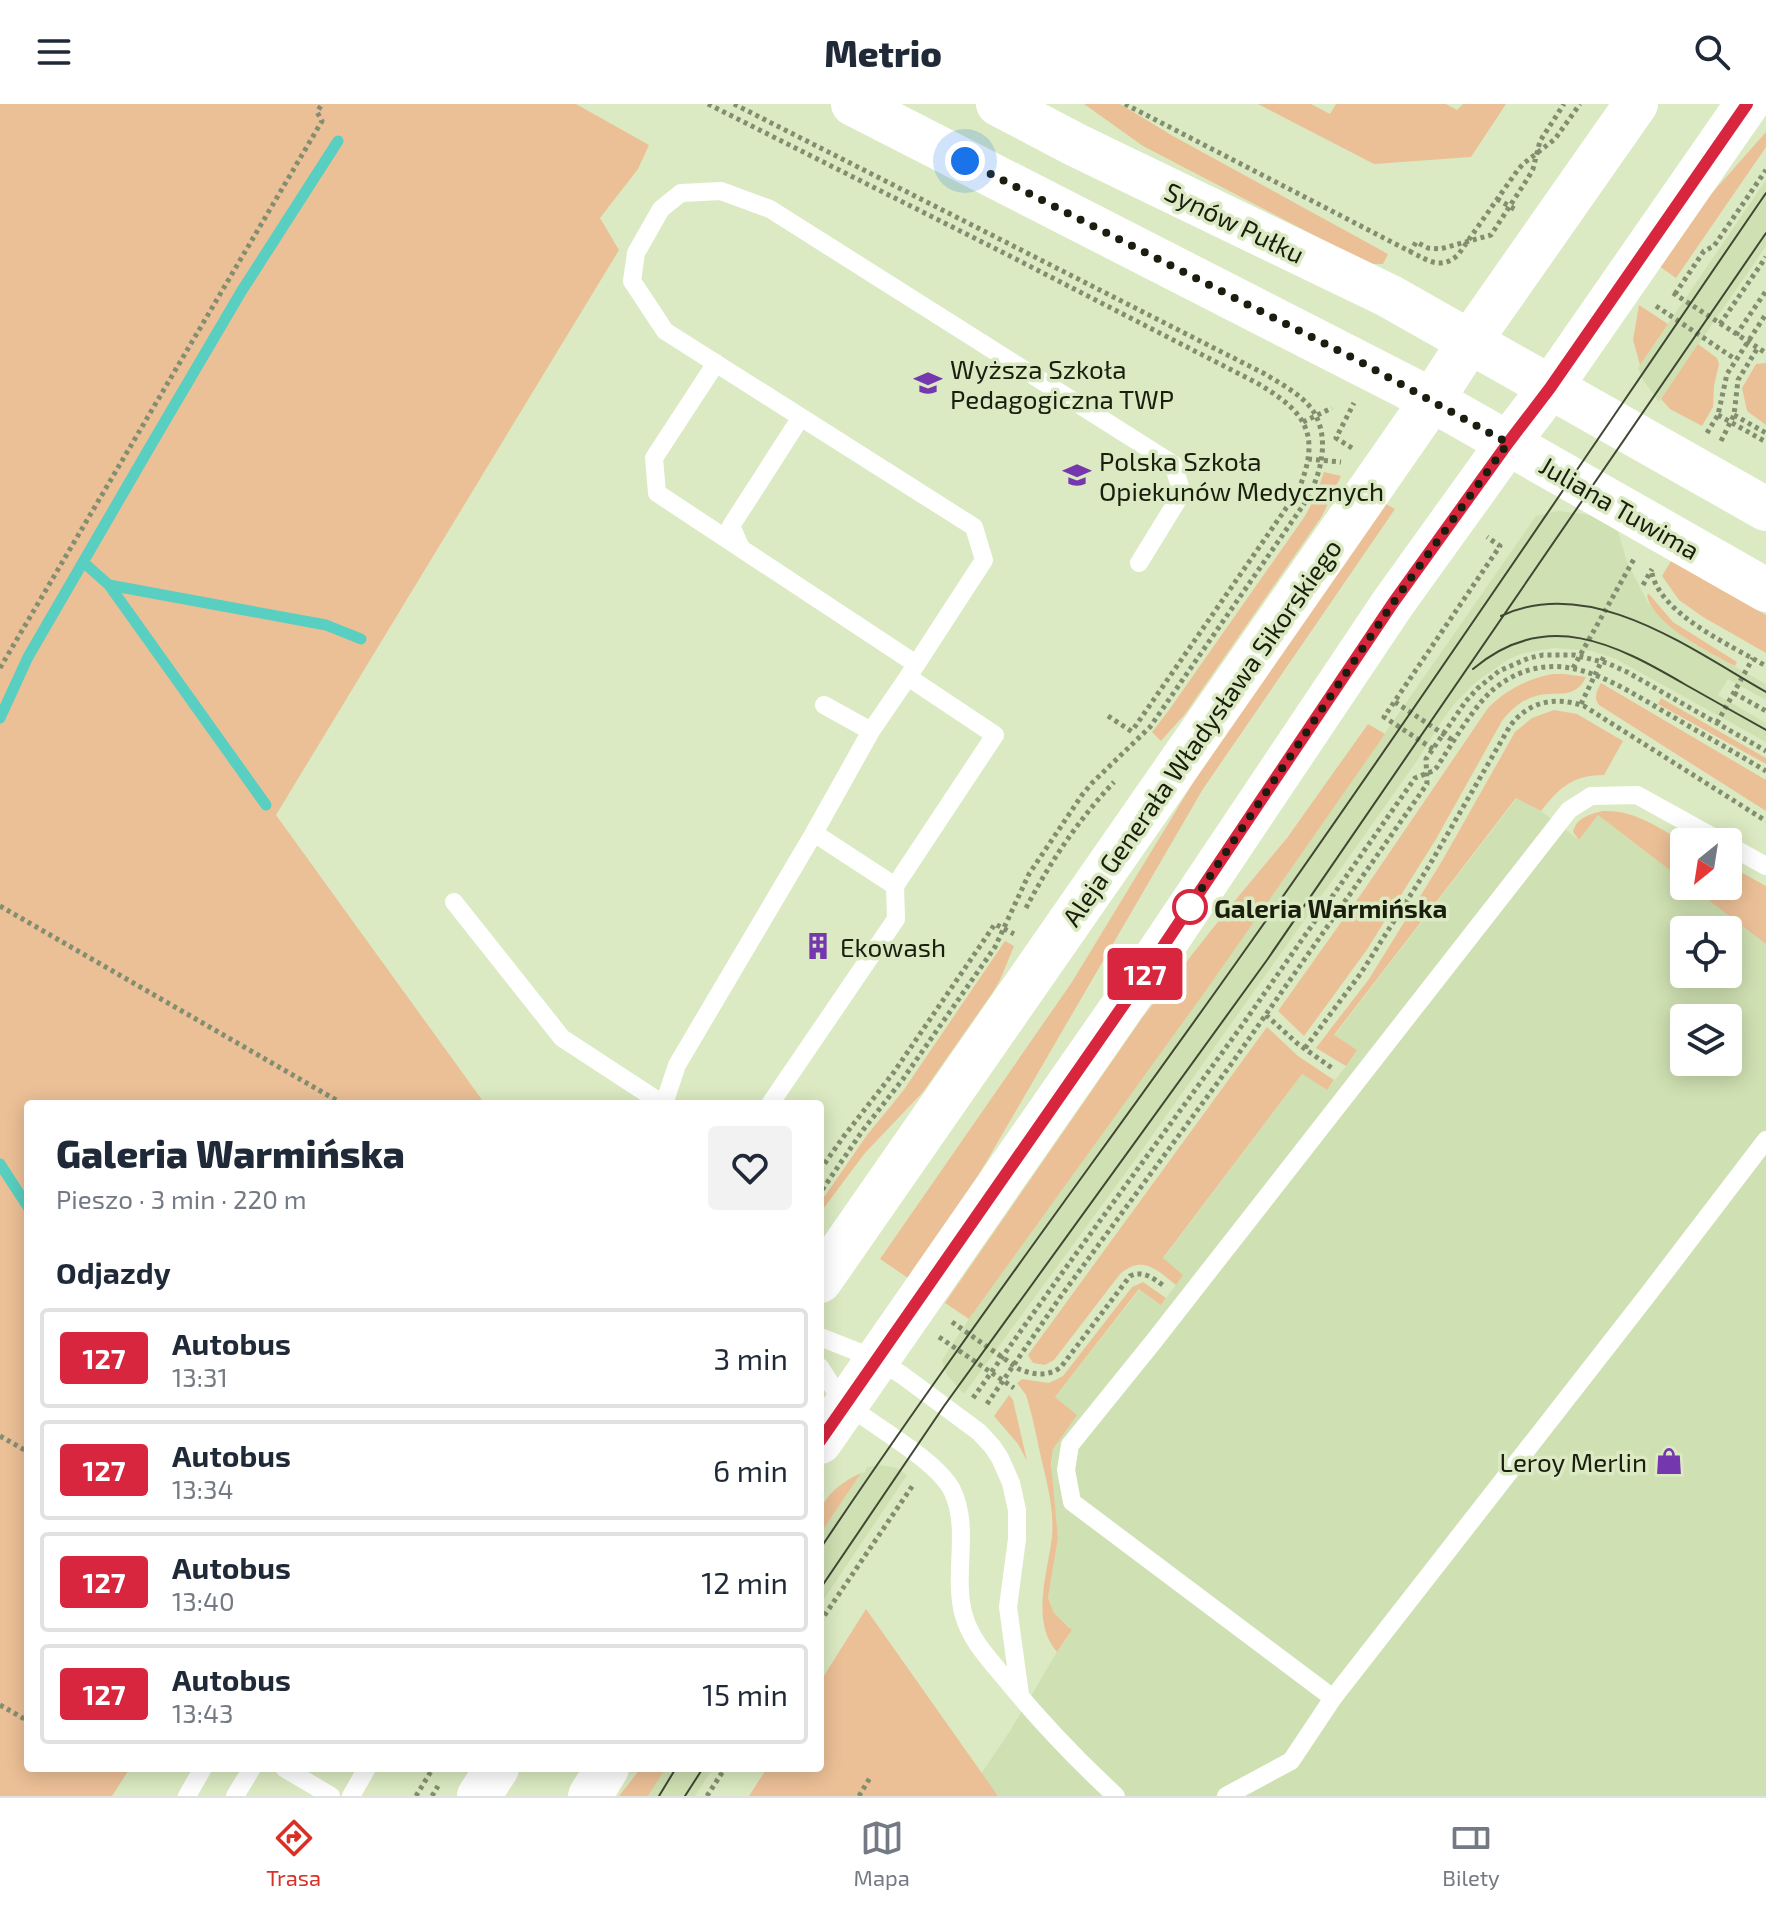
<!DOCTYPE html>
<html lang="pl">
<meta charset="utf-8">
<style>
body{margin:0;font-family:"Exo 2",sans-serif;background:#f2f2f3;color:#1f2937;height:100vh;display:flex;flex-direction:column;font-size:30px;white-space:nowrap}
*{box-sizing:border-box;margin:0}
p{font-size:26px;color:#747a83}
.icon{flex:none;width:44px;height:44px;fill:none;stroke:currentColor;stroke-width:2;stroke-linecap:round;stroke-linejoin:round}
.map{position:relative;flex:1;overflow:hidden}
.side{position:absolute;left:24px;top:996px;width:800px;height:672px;display:flex;flex-direction:column;background:#fff;border-radius:8px;box-shadow:0 4px 20px #0003}
.side>*{flex:none}
.badge{padding:0 16px;border-radius:6px;font-size:28px;line-height:52px}
.needle{width:52px;rotate:210deg}
.buttons{position:absolute;left:1670px;top:724px;display:grid;gap:16px}
.buttons a{display:grid;place-items:center;width:72px;height:72px;border-radius:8px;background:#fff;box-shadow:0 4px 20px #0003;font-size:40px}
.you{position:absolute;width:40px;height:40px;margin:-20px;border:6px solid #fff;border-radius:50%;background:#1a73e8;box-shadow:0 0 0 12px #1a73e833}
.map>.badge{position:absolute;translate:-50% -50%;box-shadow:0 0 0 4px #fff}
h2{padding:0 32px;font-size:30px;line-height:72px}
.round{display:grid;place-items:center;flex:none;width:84px;height:84px;border-radius:8px;background:#f2f2f3}
.summary{display:flex;align-items:center;justify-content:space-between;height:136px;padding:0 32px}
h1{font-size:38px;font-weight:800;line-height:60px}
ul{padding:0;list-style:none}
li{display:flex;align-items:center;gap:24px;height:100px;margin:0 16px 12px;padding:0 16px;border:4px solid #e0e1e3;border-radius:8px}
li div{flex:1}
li b{display:block;font-size:30px}
li em{font-style:normal}
li .badge{min-width:88px;font-weight:700;text-align:center}
header{display:flex;justify-content:space-between;align-items:center;height:104px;padding:0 32px;background:#fff;font-size:36px;font-weight:800}
.tabs{display:flex;justify-content:space-around;align-items:center;height:112px;border-top:2px solid #e0e1e3;background:#fff;font-size:22px;color:#747a83}
.tabs a{display:grid;justify-items:center;gap:4px}
.tabs .current{color:#d93025}
.map>svg:first-child{display:block}
.built{fill:#cfe0b2;fill-rule:evenodd}
.green{fill:#ecc097}
.lines{fill:none;stroke-linecap:round;stroke-linejoin:round}
.stream{stroke:#58cfc0;stroke-width:11}
.path{stroke:#838e71;stroke-width:5;stroke-dasharray:4 4;stroke-linecap:butt}
.service{stroke:#fff;stroke-width:18}
.secondary{stroke:#fff;stroke-width:44}
.tram{stroke:#404733;stroke-width:2}
.line-casing{stroke:#fff;stroke-width:18}
.line{stroke:#d7263d;stroke-width:12}
.walk{stroke:#191e0f;stroke-width:8;stroke-dasharray:0 14.4}
.stop-dot{fill:#fff;stroke:#d7263d;stroke-width:4}
.labels{text-anchor:middle;dominant-baseline:central;stroke-width:7;stroke-linejoin:round;paint-order:stroke}
.street-label{font-size:26px;fill:#191e0f;stroke:#dbeac2}
.poi-label{font-size:26px;fill:#191e0f;stroke:#dbeac2;text-anchor:start}
.stop-label{font-size:26px;font-weight:bold;fill:#191e0f;stroke:#dbeac2;text-anchor:start}
</style>
<header><svg class="icon" aria-label="menu" viewBox="0 0 24 24"><path d="M4 6h16M4 12h16M4 18h16"/></svg>Metrio<svg class="icon" aria-label="search" viewBox="0 0 24 24"><circle cx="10" cy="10" r="6"/><path d="M15 15l6 6"/></svg></header>
<div class="map">
<svg width="1766" height="1692" viewBox="0 0 1766 1692">
<rect width="100%" height="100%" fill="#dbeac2"/>
<path class="built" d="M1766,76V142L1659,298L1643,276L1638,264Z
M1558,407L1591,411L1617,424L1627,458L1647,497L1659,512L1694,540L1766,580V596L1728,575L1718,591L1766,619V638L1616,555L1592,547L1554,544L1524,549L1509,555L1477,577L1455,599L1441,618L1416,658L1132,1060L964,1290L947,1271L942,1256L969,1215L1207,885L1536,412Z
M1517,694L1541,707L1579,736L1598,711L1684,777V782H1690L1766,840V1692H987L977,1676L1010,1627L1057,1548L1070,1530V1523L1054,1509L1048,1494L1058,1434L1051,1372L1053,1345L1076,1311L1055,1293L1140,1185L1162,1200L1183,1171L1163,1155L1302,970L1327,986L1346,962L1357,946L1334,932ZM1684,826H1728V870H1684ZM1684,914H1728V958H1684Z
M880,1361L897,1364L907,1371L820,1501V1430L861,1369L865,1368L867,1363Z
M666,1664H713L695,1692H648Z"/>
<path class="green" d="M0,0H576L649,41L638,65L600,114L619,146L276,711L485,1000H28V1664H130L112,1692H0Z
M1084,0H1120L1173,32L1388,150L1383,160H1369L1143,42Z
M1258,0H1311L1330,10L1336,0H1446L1457,6L1463,0H1506L1471,53L1374,60Z
M1766,28V43L1676,174L1659,162L1697,106Z
M1639,201L1668,220L1640,261L1633,236Z
M1698,240L1717,254L1719,260L1714,282L1713,303L1702,322L1670,305L1661,295Z
M1766,259V321L1747,307L1742,284L1756,260Z
M1324,368L1341,372L1322,412L1185,610L1161,637L1152,628L1169,606L1305,412L1315,393Z
M1386,400L1395,405L1203,685L978,1072L908,1174L880,1155L1072,878L1202,664Z
M1671,457L1766,511V549L1703,513L1679,496L1662,472Z
M1649,490L1673,518L1737,558L1735,562C1710,549 1652,520 1647,491Z
M1552,570H1564L1586,573C1574,598 1555,585 1533,593C1520,597 1510,607 1502,617L1436,735L1366,847L1304,932L1278,907L1364,786L1488,604C1506,586 1527,575 1552,570Z
M1601,579L1766,676V707L1599,601C1593,594 1597,586 1601,579Z
M1661,594L1766,654V660L1658,600Z
M1554,606L1577,610L1623,637L1604,671C1573,671 1560,683 1541,707L1516,694L1334,931L1357,946L1346,962L1316,944L1369,875L1442,757L1515,628L1532,614Z
M1368,620L1385,630L1207,885L969,1215L945,1199L1142,914L1228,805L1287,734Z
M1603,707C1635,706 1657,723 1684,738V777L1598,711L1579,736L1573,728C1576,714 1590,710 1603,707Z
M1728,761L1766,782V840L1690,782H1728Z
M1005,837L1014,842L1000,876L993,888L923,988L865,1049L820,1109V1099L867,1031L903,987Z
M1267,923L1298,952L1334,976L1327,986L1302,970L1163,1154L1183,1171L1176,1181C1157,1166 1143,1150 1120,1170L1054,1256L1045,1261L1033,1259L1028,1251Z
M1143,1178L1166,1194L1161,1201L1139,1185L1055,1293L1077,1311L1053,1345L1051,1360L1058,1434L1048,1494L1054,1509L1072,1526L1057,1548C1030,1517 1048,1468 1052,1432C1054,1407 1048,1382 1042,1358C1037,1335 1033,1313 1026,1291L1017,1279L1022,1275L1049,1279L1063,1272L1132,1183Z
M1009,1291L1013,1296L1027,1357L1018,1340L994,1312Z
M861,1369L820,1430C820,1424 819,1416 820,1410C823,1391 845,1376 861,1369Z
M866,1505L998,1692H749L767,1664H820V1578Z
M641,1664H666L648,1692H619Z"/>
<g class="lines">
<path class="stream" d="M83,458L109,481L266,701
M109,481L326,521L361,535
M0,614L28,553L151,341L241,188L338,37
M0,1060L28,1103"/>
<path class="path" d="M708,0L1008,151L1257,279C1306,308 1322,330 1298,387L1132,627
M734,0L1265,270C1281,280 1299,289 1311,304C1332,332 1321,373 1304,400L1150,623L1092,679L1082,691L1029,770L995,843L903,975L863,1026L820,1089
M1125,0L1411,148C1429,157 1441,166 1458,151L1517,67L1523,60L1555,35L1580,0
M1497,95L1516,106
M1410,149L1416,138L1428,144L1440,145L1491,131L1528,74L1533,65L1540,37L1564,0
M1673,189L1766,249
M1675,190L1704,147L1714,142L1766,66
M1656,202L1735,255
M1720,220L1766,153
M1736,231L1766,187
M1718,311L1766,338
M1734,311L1766,329
M1303,318L1332,304
M1707,329L1718,311L1727,270L1766,210
M1721,337L1734,311L1738,276L1757,245
M1352,344L1336,334L1354,299
M1308,355L1341,358
M1652,469C1660,510 1732,542 1766,562
M1643,481L1652,465
M0,564L322,17L317,8L322,0
M1573,564L1634,455
M1734,589L1766,607
M1395,598L1454,637
M1581,600L1605,550
M1108,612L1134,629
M1717,619L1753,554
M1433,645L1384,613L1500,442L1487,433
M0,802L343,1000
M1026,804C1050,758 1079,715 1114,678
M1266,911L1298,940L1332,964
M1305,944L1361,869L1429,762L1510,622C1529,597 1555,592 1584,602L1766,717
M820,1066L844,1032L894,968L995,820L1014,830
M952,1218L1019,1265C1033,1271 1048,1273 1061,1263L1130,1172C1143,1166 1153,1174 1164,1182
M939,1233L1014,1284
M973,1294L1062,1169L1243,920L1415,674L1433,667L1437,663C1452,640 1474,601 1495,584C1557,536 1614,579 1670,611C1702,630 1734,648 1766,667
M987,1300L1061,1192L1232,959L1427,680L1426,655L1466,597L1478,584L1499,567L1529,554L1543,551H1574L1607,559L1627,568L1766,647
M0,1332L28,1348
M820,1518L913,1381
M0,1601L28,1617
M416,1692L433,1664
M432,1692L438,1682
M707,1692L725,1664
M859,1692L871,1672"/>
<path class="service" d="M716,259L654,354L657,389L916,560
M741,444L731,422L801,313
M824,601L871,627
M1728,741L1766,762
M895,782L995,631L908,573
M454,798L562,934L663,1000
M664,1000L677,961L814,729L871,627L908,573L984,456L974,423L665,227L632,177L636,149L661,105L681,89L721,87L770,105L1173,360L1182,389L1139,459
M770,1000L896,815L895,782L814,729
M820,1233L876,1255L902,1271L979,1328L992,1342L1000,1354L1011,1379L1017,1406V1435L1008,1503L1020,1591
M820,1263C829,1276 837,1293 849,1302C877,1324 936,1356 952,1386C971,1425 952,1471 964,1512C971,1536 988,1554 1004,1573C1038,1615 1076,1655 1116,1692
M1333,1594L1072,1398L1066,1366L1070,1341L1154,1237L1569,706L1591,692L1637,691L1722,738
M284,1664L331,1692
M187,1692L203,1664
M235,1692L252,1664
M351,1692L367,1664
M1226,1692L1291,1657L1333,1594L1646,1193L1766,1036"/>
<path class="secondary" d="M853,0L1432,296L1766,486
M998,0L1076,41L1389,192L1766,405
M820,1177L1432,296L1470,237L1636,0
M820,1338L1136,883L1393,499L1508,339L1550,284L1747,0
M479,1692L497,1664
M590,1692L607,1664"/>
<path class="tram" d="M1501,512C1591,470 1690,545 1766,588
M1473,565C1546,503 1616,540 1686,581C1713,596 1739,611 1766,626
M820,1445C957,1240 1106,1043 1248,842C1424,593 1594,340 1766,89
M820,1485L944,1302L1267,856L1766,129
M659,1692L676,1664
M685,1692L703,1664"/>
</g>
<g class="lines">
<g class="line-casing">
<path id="line" d="M820,1337L1136,883L1393,499L1508,339L1550,284L1747,0"/>
</g>
<use href="#line" class="line"/>
<path class="walk" d="M965,57L1357,256L1508,339L1393,499L1186,808L1190,803"/>
</g>
<defs>
<g id="university-bare" transform="scale(2.16)"><path d="M0-5L7-2L0 1L-7-2ZM-4 1L0 2.5L4 1V4Q0 6-4 4Z" fill="#7437ad" stroke="#dbeac2" stroke-width="2.5" paint-order="stroke"/></g>
<g id="building-bare" transform="scale(2.16)"><path d="M-4-6H4V6H1V3H-1V6H-4ZM-2.5-4.3h1.7v1.8h-1.7ZM.8-4.3h1.7v1.8H.8ZM-2.5-1h1.7V.8h-1.7ZM.8-1h1.7V.8H.8Z" fill="#7437ad" stroke="#dbeac2" stroke-width="2.5" paint-order="stroke"/></g>
<g id="shop-bare" transform="scale(2.16)"><path d="M-5-2.5h2.3a2.7 3.5 0 0 1 5.4 0H5L5.5 6h-11ZM-1.5-2.5h3a1.5 2.3 0 0 0-3 0Z" fill="#7437ad" stroke="#dbeac2" stroke-width="2.5" paint-order="stroke"/></g>
</defs>
<g fill-rule="evenodd">
<use href="#university-bare" x="928" y="279"/>
<use href="#university-bare" x="1077" y="371"/>
<use href="#building-bare" x="818" y="842"/>
<use href="#shop-bare" x="1669" y="1357"/>
</g>
<circle class="stop-dot" cx="1190" cy="803" r="16"/>
<g class="labels">
<g class="street-label">
<text transform="translate(1235 118) rotate(26)">Synów Pułku</text>
<text transform="translate(1620 403) rotate(30)">Juliana Tuwima</text>
<text transform="translate(1201 628) rotate(-55)">Aleja Generała Władysława Sikorskiego</text>
</g>
<g class="poi-label">
<text x="950" y="264">Wyższa Szkoła<tspan x="950" dy="30">Pedagogiczna TWP</tspan></text>
<text x="1099" y="356">Polska Szkoła<tspan x="1099" dy="30">Opiekunów Medycznych</tspan></text>
<text x="840" y="842">Ekowash</text>
<text x="1647" y="1357" text-anchor="end">Leroy Merlin</text>
</g>
<g class="stop-label">
<text x="1214" y="803">Galeria Warmińska</text>
</g>
</g>
</svg>
<div class="buttons">
<a><svg class="needle" viewBox="-14 -14 28 28"><path d="M0-13l5 13h-10z" fill="#e53935"/><path d="M0 13l5-13h-10z" fill="#747a83"/></svg></a>
<a><svg class="icon" aria-label="locate" viewBox="0 0 24 24"><circle cx="12" cy="12" r="6"/><path d="M12 2v4M12 18v4M2 12h4M18 12h4"/></svg></a>
<a><svg class="icon" aria-label="layers" viewBox="0 0 24 24"><path d="M12 4l9 5-9 5-9-5zM3 14l9 5 9-5"/></svg></a>
</div>
<div class="you" style="left:965px;top:57px"></div>
<b class="badge" style="left:1145px;top:870px;background:#d7263d;color:#fff">127</b>
<section class="side">
<div class="summary"><div><h1>Galeria Warmińska</h1><p>Pieszo · 3 min · 220 m</p></div><a class="round"><svg class="icon" aria-label="heart" viewBox="0 0 24 24"><path d="M12 20l-8-8c-3-5 5-10 8-4 3-6 11-1 8 4z"/></svg></a></div>
<h2>Odjazdy</h2>
<ul>
<li><span class="badge" style="background:#d7263d;color:#fff">127</span><div><b>Autobus</b><p>13:31</p></div><em>3 min</em></li>
<li><span class="badge" style="background:#d7263d;color:#fff">127</span><div><b>Autobus</b><p>13:34</p></div><em>6 min</em></li>
<li><span class="badge" style="background:#d7263d;color:#fff">127</span><div><b>Autobus</b><p>13:40</p></div><em>12 min</em></li>
<li><span class="badge" style="background:#d7263d;color:#fff">127</span><div><b>Autobus</b><p>13:43</p></div><em>15 min</em></li>
</ul>
</section>
</div>
<nav class="tabs">
<a class="current"><svg class="icon" aria-label="directions" viewBox="0 0 24 24"><path d="M12 3l9 9-9 9-9-9zM9 14v-3h6M13 9l2 2-2 2"/></svg>Trasa</a>
<a><svg class="icon" aria-label="map" viewBox="0 0 24 24"><path d="M3 6l6-2 6 2 6-2v14l-6 2-6-2-6 2zM9 4v14M15 6v14"/></svg>Mapa</a>
<a><svg class="icon" aria-label="tickets" viewBox="0 0 24 24"><path d="M3 7h18v10H3zM15 7v10"/></svg>Bilety</a>
</nav>
